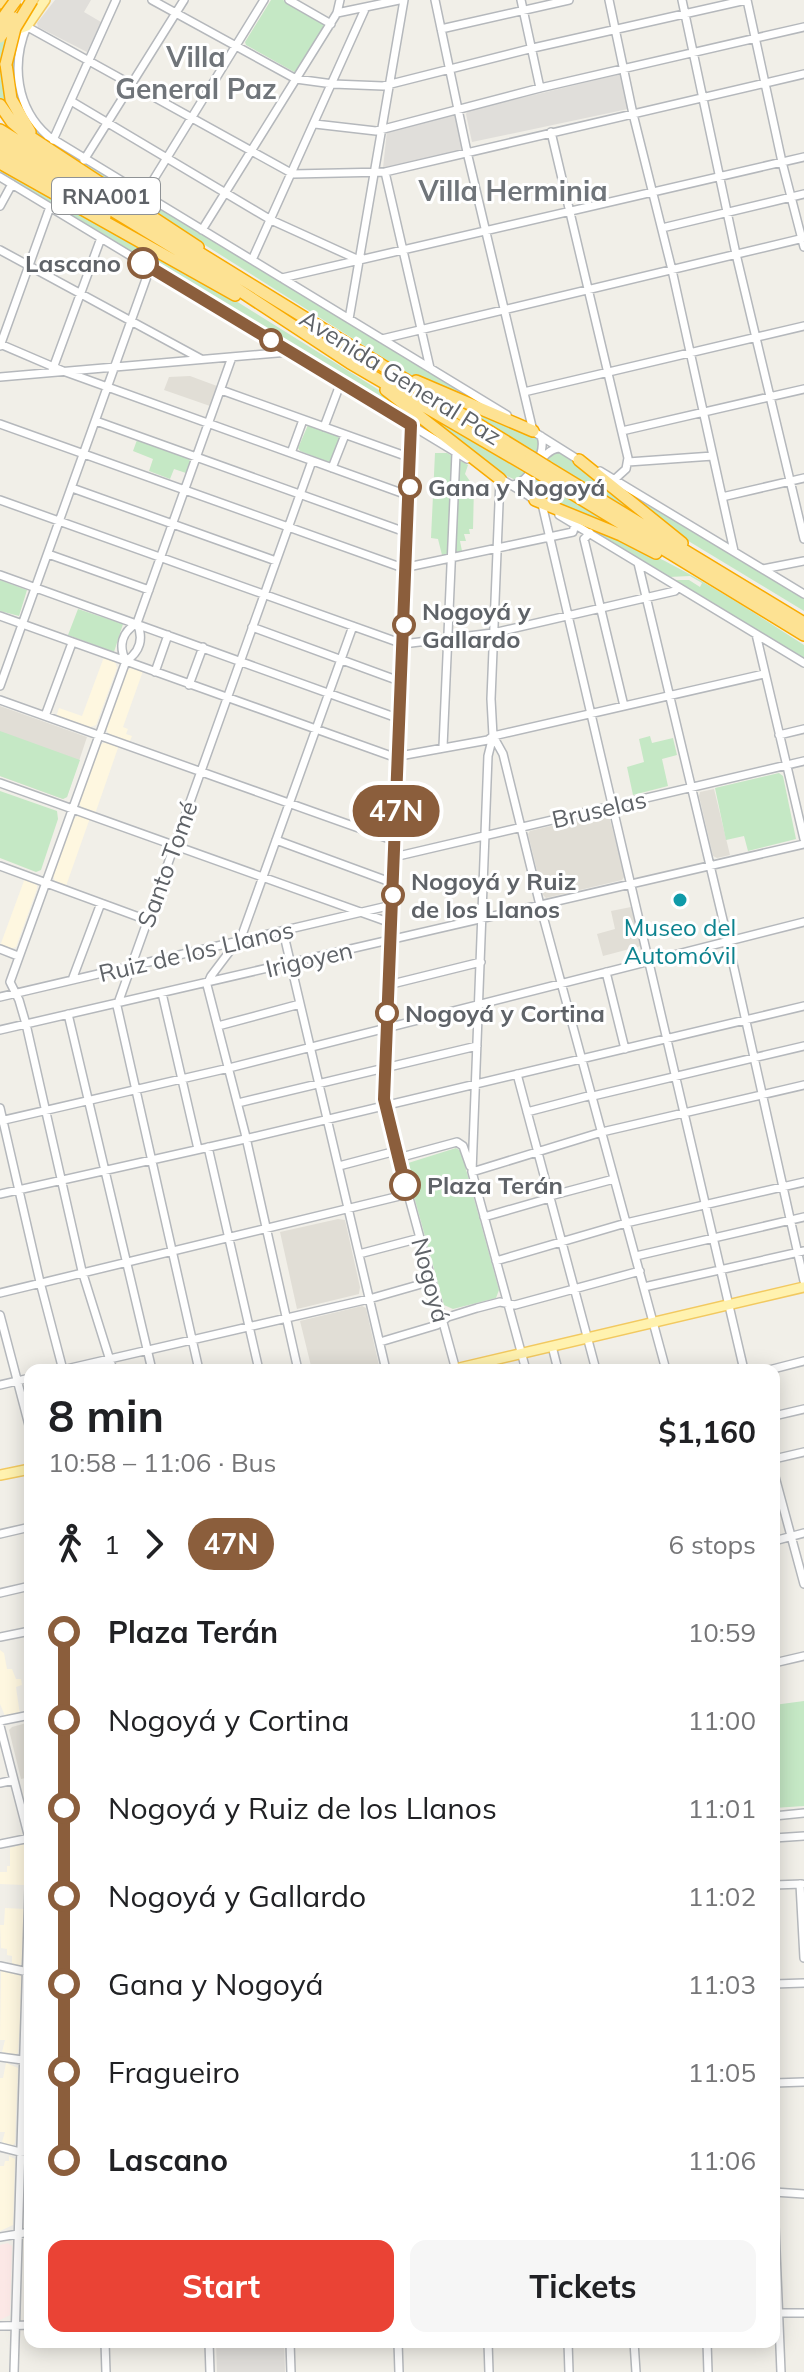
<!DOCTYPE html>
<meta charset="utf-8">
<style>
body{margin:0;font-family:Mulish,sans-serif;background:#f6f6f6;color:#202124;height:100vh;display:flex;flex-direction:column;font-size:30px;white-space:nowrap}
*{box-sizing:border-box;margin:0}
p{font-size:26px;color:#757577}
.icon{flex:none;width:44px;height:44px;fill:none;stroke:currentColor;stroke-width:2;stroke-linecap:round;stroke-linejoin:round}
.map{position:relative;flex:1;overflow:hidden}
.panel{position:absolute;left:24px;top:1364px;width:756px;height:984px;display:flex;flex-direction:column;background:#fff;border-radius:16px;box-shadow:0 4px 20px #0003}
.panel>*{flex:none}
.badge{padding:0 16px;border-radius:26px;font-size:28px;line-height:52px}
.map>.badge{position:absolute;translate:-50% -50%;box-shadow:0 0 0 4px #fff}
.legs{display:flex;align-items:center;gap:12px;height:88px;padding:0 24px;font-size:26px}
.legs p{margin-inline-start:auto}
.head{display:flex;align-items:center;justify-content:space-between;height:136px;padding:0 24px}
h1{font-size:44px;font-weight:700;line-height:60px}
.button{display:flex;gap:16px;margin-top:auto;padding:16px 24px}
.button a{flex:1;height:92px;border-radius:16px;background:#ea4335;color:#fff;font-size:32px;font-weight:700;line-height:92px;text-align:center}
.button a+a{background:#f6f6f6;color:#202124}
ul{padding:0 24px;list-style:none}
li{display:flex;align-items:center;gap:28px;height:88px;font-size:30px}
li i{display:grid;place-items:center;width:12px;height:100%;margin:0 10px;background:currentColor}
li i::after{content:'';width:20px;height:20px;margin:-10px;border:6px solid;border-radius:50%;background:#fff}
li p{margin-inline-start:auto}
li:first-child i{background:linear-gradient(#0000 50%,currentColor 0)}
li:last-child i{background:linear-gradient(currentColor 50%,#0000 0)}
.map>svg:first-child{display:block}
.commercial{fill:#fef7e0}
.industrial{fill:#e0deda}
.education{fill:#e1ded6}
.medical{fill:#fce8e6}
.green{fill:#c5e8c5}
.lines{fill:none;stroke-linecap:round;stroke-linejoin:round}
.minor-casing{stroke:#b5b8bc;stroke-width:10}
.major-casing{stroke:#f2c960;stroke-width:12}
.highway-casing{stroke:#f9ab00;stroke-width:14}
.minor{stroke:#fff;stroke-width:7}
.major{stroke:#fff2af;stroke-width:9}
.highway{stroke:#fde293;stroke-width:11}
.highway-bridge-casing{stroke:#f9ab00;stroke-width:14;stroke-linecap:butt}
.highway-bridge{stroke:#fde293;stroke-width:11}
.line-1-casing{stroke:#fff;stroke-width:18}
.line-1{stroke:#8b5e3c;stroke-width:12}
.stop-1-dot{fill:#fff;stroke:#8b5e3c;stroke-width:4}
.culture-dot{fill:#0f9aa8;stroke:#fff;stroke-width:3}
.labels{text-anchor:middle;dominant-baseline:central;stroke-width:6;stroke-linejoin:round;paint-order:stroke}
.shield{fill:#fff;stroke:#8f9295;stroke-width:2}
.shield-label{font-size:22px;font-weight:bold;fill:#5f6368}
.stop-label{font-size:24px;font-weight:bold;fill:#5f6368;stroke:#fff;text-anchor:start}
.street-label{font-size:24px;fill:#5f6368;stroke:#fff}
.culture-label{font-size:24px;fill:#0d838f;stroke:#fff}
.quarter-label{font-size:28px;font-weight:bold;fill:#70757a;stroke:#fff}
</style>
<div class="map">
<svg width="804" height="2372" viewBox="0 0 804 2372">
<rect width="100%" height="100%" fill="#f1efe8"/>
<path class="commercial" d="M104,657L115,661L117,668L96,725L88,728L56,717L59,708L82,716Z
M133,667L143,671L123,727L128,729L126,734L132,736L129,743L109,735L106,729L127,670Z
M107,741L119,745L95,814L81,808L79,801L100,745Z
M81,814L90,818L66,886L55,882L53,875L73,819Z
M25,878L37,883V889L16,947L9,949L0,946Z
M0,1650L4,1653L7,1669H12L16,1679H21L22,1685L16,1687L20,1715L6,1718L0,1704Z
M23,1844L26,1846L24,1885L0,1884V1872H7V1866H10V1848Z
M5,1908L26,1909L21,1968L12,1967V1956L7,1955V1949L1,1948L0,1925H4Z
M1,1970L20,1974L23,1981L18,2053L15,2055L2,2052L5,2040H0Z
M6,2063L18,2068L15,2143L12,2146L2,2142L5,2132H0V2078H3Z
M9,2156L15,2159L13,2225L0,2231V2166H4L5,2161H9Z"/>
<path class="industrial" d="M55,0H91L84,12L101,22L87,52L38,27L37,23Z
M621,74L628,109L472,142L466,114L468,111Z
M455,115L462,150L383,168L387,131Z
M216,2342H284L285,2372H217Z"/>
<path class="education" d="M190,376L217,386L210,406L164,390L169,377Z
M0,706L87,737L67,797L63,799L0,776Z
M714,789L730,855L717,858L713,856L699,796L700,792Z
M605,813L609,816L625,876L622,880L546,898L543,895L528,834L530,831Z
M631,907L641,946L603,956L597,934L615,929L611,911Z
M338,1219L345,1220L360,1287L359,1294L297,1309L280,1232Z
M362,1306L366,1308L380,1370H312L300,1321Z
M30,1722V1777L21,1779L9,1730L12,1727Z"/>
<path class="medical" d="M8,2243L12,2246L10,2315L0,2320V2245Z"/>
<path class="green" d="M271,0H283L325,25L296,73L246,45L245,42Z
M21,32C20,40 17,49 17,58C13,91 26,117 49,141L520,425L432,387L409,374L50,147C13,115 5,91 11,43L7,44C3,73 6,95 20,121H16L0,98V38Z
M0,154L387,395L474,459L0,173Z
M438,393L532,433L541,439L542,446L525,478L518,481L500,473L425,414L524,472L535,452Z
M308,425L338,436L340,440L332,460L328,462L300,451L298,448Z
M137,440L188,458L190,461L186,473L174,469L170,479L149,471L153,459L133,451Z
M558,451L573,459L656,525L553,464L542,483L630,536L532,492L531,485L551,452Z
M435,453H447L468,465L465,474L474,487L473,529H469L470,534H464L466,541H460L462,551L442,555L438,539L431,538Z
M606,477L804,597V611L690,542Z
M583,526C663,553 733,599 804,645V660L672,580H689L700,587L702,583L690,576L669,577Z
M0,580L27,590L19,616L0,611Z
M78,609L123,624L114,652L68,635Z
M0,731L80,760L67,797L63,799L0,776Z
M650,736L652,743L673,738L677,755L662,759L668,786L633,795L627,767L644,762L639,739Z
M779,773L783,776L796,839L748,851L744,836L726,840L715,788Z
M0,791L57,811L58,819L41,870L36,872L0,858Z
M456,1148L461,1151L499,1290L496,1298L453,1309L444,1305L405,1164Z
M804,1701V1806L774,1808V1705Z"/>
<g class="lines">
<g class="minor-casing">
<path id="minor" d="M152,0L296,79L333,84L383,86L533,48L746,0
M289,0L331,24
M435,0L467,152L533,431
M521,0L540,88
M609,0L633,114L672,270L734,551
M682,0L736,254L804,539
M747,0L782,162L804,247
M337,13L399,0
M24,25L293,174L385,172L804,74
M27,26C11,64 16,108 48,136L507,415
M441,29L569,0
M71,101L271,220L359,260
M315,124L376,131L540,88L804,27
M551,132L628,458L626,469L615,479
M53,140L116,0
M84,160L184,0
M385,172L430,368
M0,177L467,459
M144,195L264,0
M0,206L12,184
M662,228L804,194
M202,230L337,13L340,0
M0,250L201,359
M252,260L365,9
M282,278L804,157
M349,319L404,0
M382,339L804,238
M0,344L63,371L410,496
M0,346L50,207
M52,371L101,238
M0,377L289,352
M221,390L411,458
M524,392L804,326
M96,421L408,533
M0,424L403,568L573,532L575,524
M411,425L384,1106L456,1370
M324,427L341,382
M531,430L582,462
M622,431L804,389
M291,453L303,420
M628,462L713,456
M332,468L345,435
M600,471L804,594
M498,477L539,502
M500,479L491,699L493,736L488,756L472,1172L526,1370
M512,485C529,483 547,453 541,436
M72,488L276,561
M530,497C525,482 542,450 559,448
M722,497L804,478
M0,500L403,644L493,633L675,591L678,587
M542,504L744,1370
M559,515L804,663
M590,533L584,539L624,706
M48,554L149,590
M638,563L728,941L804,1281
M763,569L804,561
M0,575L400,719
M0,616L394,757L488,740L493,736L764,674
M137,623L232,357
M252,627L402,682
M756,634L804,839
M126,661C118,646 122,632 137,623
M155,672L168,635
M189,685L203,647
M0,686L150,268
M0,700L395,841
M45,716L72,643
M779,735L804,729
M493,736L503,754L540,905L666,1370
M443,747L456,453
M0,783L391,923
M276,840L393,883
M394,857L804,761
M0,866L147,920
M283,931L386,1370
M0,949L18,956
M606,972L625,1049
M72,980L101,903
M388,985L481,962
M162,993L198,1149
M0,997L392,905
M68,1014L152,1370
M218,1026L300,1004
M0,1030L804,844
M517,1074L596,1370
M593,1096L804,1046
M238,1103L477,1046
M0,1108L40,1282L63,1370
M527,1112L592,1095
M0,1121L229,1068L804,922
M208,1147L259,1370
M398,1158L457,1142L463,1146L470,1166
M339,1166L396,1151
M472,1172L602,1132L804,1085
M0,1194L245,1139L804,1006
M550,1196L614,1179
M484,1217L550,1198
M359,1254L420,1238
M636,1256L804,1217
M496,1261L626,1223L804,1182
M644,1287L804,1251
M0,1293L408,1194
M0,1315L30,1429
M380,1342L437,1325L448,1317L477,1308L500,1302L515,1305L640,1271
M552,1346L558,1370
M62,1370L369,1299L432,1281
M113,1370L82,1271L26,1024L19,1000L10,982L126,661C140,652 144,639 137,623
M199,1370L117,1006L312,461
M298,1370L245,1133L207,985L211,976L242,935L353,626
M769,1370L804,1361
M0,1385L30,1378
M774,1416L804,1409
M774,1459L804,1452
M774,1473L804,1584
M0,1534L30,1527
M774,1541L804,1533
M0,1593L30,1586
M0,1637L30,1631
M774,1663L804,1656
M0,1721L30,1715
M0,1726L30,1842
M0,1783L14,1780
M774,1816L804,1813
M774,1838L804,1836
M0,1844L30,1838
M800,1884L804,1958
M774,1885L802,1884
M0,1966L28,1972
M774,1984L804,1983
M0,2057L30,2061
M774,2083L804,2082
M0,2147L20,2152L30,2151
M774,2192L804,2194
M774,2203L781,2372
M0,2237L30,2232
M774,2313H804
M0,2326L30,2325
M105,2342L106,2372
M209,2342L210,2372
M290,2342L291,2372
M398,2342L399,2372
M488,2342L489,2372
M568,2342L569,2372
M634,2342L636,2372
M707,2342L708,2372
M14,2372L30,1857"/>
</g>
<g class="major-casing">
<path id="major" d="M11,32L27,26L45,0
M451,1370L804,1287
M0,1475L30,1469"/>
</g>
<g class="highway-casing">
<path id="highway" d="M0,3L3,0
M6,64L11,99L30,132
M0,105L12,122L26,134L198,247
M0,130L531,457
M0,142L184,254L350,363L527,466
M0,151L105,216
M0,163L235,295
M416,381L533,431
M386,390L500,479
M579,460L682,543
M547,467L804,623
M542,475L804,635
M535,500L621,535L656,553"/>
</g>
<use href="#minor" class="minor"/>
<use href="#major" class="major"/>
<use href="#highway" class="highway"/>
<g class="highway-bridge-casing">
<path id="highway-bridge" d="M0,22L16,0
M0,37L14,18
M6,64L15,28L32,0
M531,457L547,467
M527,466L542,475"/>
</g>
<use href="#highway-bridge" class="highway-bridge"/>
</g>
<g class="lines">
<g class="line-1-casing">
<path id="line-1" d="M143,263L411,425L384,1099L405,1185"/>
</g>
<use href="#line-1" class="line-1"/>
</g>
<g class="stop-1-dot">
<circle cx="143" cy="263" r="14"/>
<circle cx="271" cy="340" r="10"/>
<circle cx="410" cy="487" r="10"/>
<circle cx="404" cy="625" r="10"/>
<circle cx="393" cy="895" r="10"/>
<circle cx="387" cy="1013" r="10"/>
<circle cx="405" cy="1185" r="14"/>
</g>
<circle class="culture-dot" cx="680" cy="900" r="8"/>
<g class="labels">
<rect class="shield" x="52" y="178" width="108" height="36" rx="6"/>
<g class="shield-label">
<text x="106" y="196">RNA001</text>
</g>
<g class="stop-label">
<text x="121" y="263" text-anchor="end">Lascano</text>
<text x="428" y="487">Gana y Nogoyá</text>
<text x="422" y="611">Nogoyá y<tspan x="422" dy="28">Gallardo</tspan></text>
<text x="411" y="881">Nogoyá y Ruiz<tspan x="411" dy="28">de los Llanos</tspan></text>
<text x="405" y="1013">Nogoyá y Cortina</text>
<text x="427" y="1185">Plaza Terán</text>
</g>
<g class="street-label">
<text transform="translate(401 377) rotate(32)">Avenida General Paz</text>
<text transform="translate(599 809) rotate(-13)">Bruselas</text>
<text transform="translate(167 864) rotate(-70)">Santo Tomé</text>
<text transform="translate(196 951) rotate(-13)">Ruiz de los Llanos</text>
<text transform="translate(309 959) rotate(-13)">Irigoyen</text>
<text transform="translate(431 1280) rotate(75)">Nogoyá</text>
</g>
<g class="culture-label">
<text x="680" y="927">Museo del<tspan x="680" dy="28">Automóvil</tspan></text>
</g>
<g class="quarter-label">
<text x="196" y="56">Villa<tspan x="196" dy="32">General Paz</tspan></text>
<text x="513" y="190">Villa Herminia</text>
</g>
</g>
</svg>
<b class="badge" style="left:396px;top:811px;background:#8b5e3c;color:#fff">47N</b>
<section class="panel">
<div class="head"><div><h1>8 min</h1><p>10:58 – 11:06 · Bus</p></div><b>$1,160</b></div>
<div class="legs"><svg class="icon" aria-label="walk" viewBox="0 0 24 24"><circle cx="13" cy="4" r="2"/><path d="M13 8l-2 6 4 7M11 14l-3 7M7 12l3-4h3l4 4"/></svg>1<svg class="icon" aria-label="forward" viewBox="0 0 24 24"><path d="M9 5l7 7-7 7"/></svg><b class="badge" style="background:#8b5e3c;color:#fff">47N</b><p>6 stops</p></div>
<ul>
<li><i style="color:#8b5e3c"></i><b>Plaza Terán</b><p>10:59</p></li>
<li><i style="color:#8b5e3c"></i><span>Nogoyá y Cortina</span><p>11:00</p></li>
<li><i style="color:#8b5e3c"></i><span>Nogoyá y Ruiz de los Llanos</span><p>11:01</p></li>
<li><i style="color:#8b5e3c"></i><span>Nogoyá y Gallardo</span><p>11:02</p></li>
<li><i style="color:#8b5e3c"></i><span>Gana y Nogoyá</span><p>11:03</p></li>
<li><i style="color:#8b5e3c"></i><span>Fragueiro</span><p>11:05</p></li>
<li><i style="color:#8b5e3c"></i><b>Lascano</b><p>11:06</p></li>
</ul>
<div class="button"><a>Start</a><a>Tickets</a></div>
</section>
</div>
